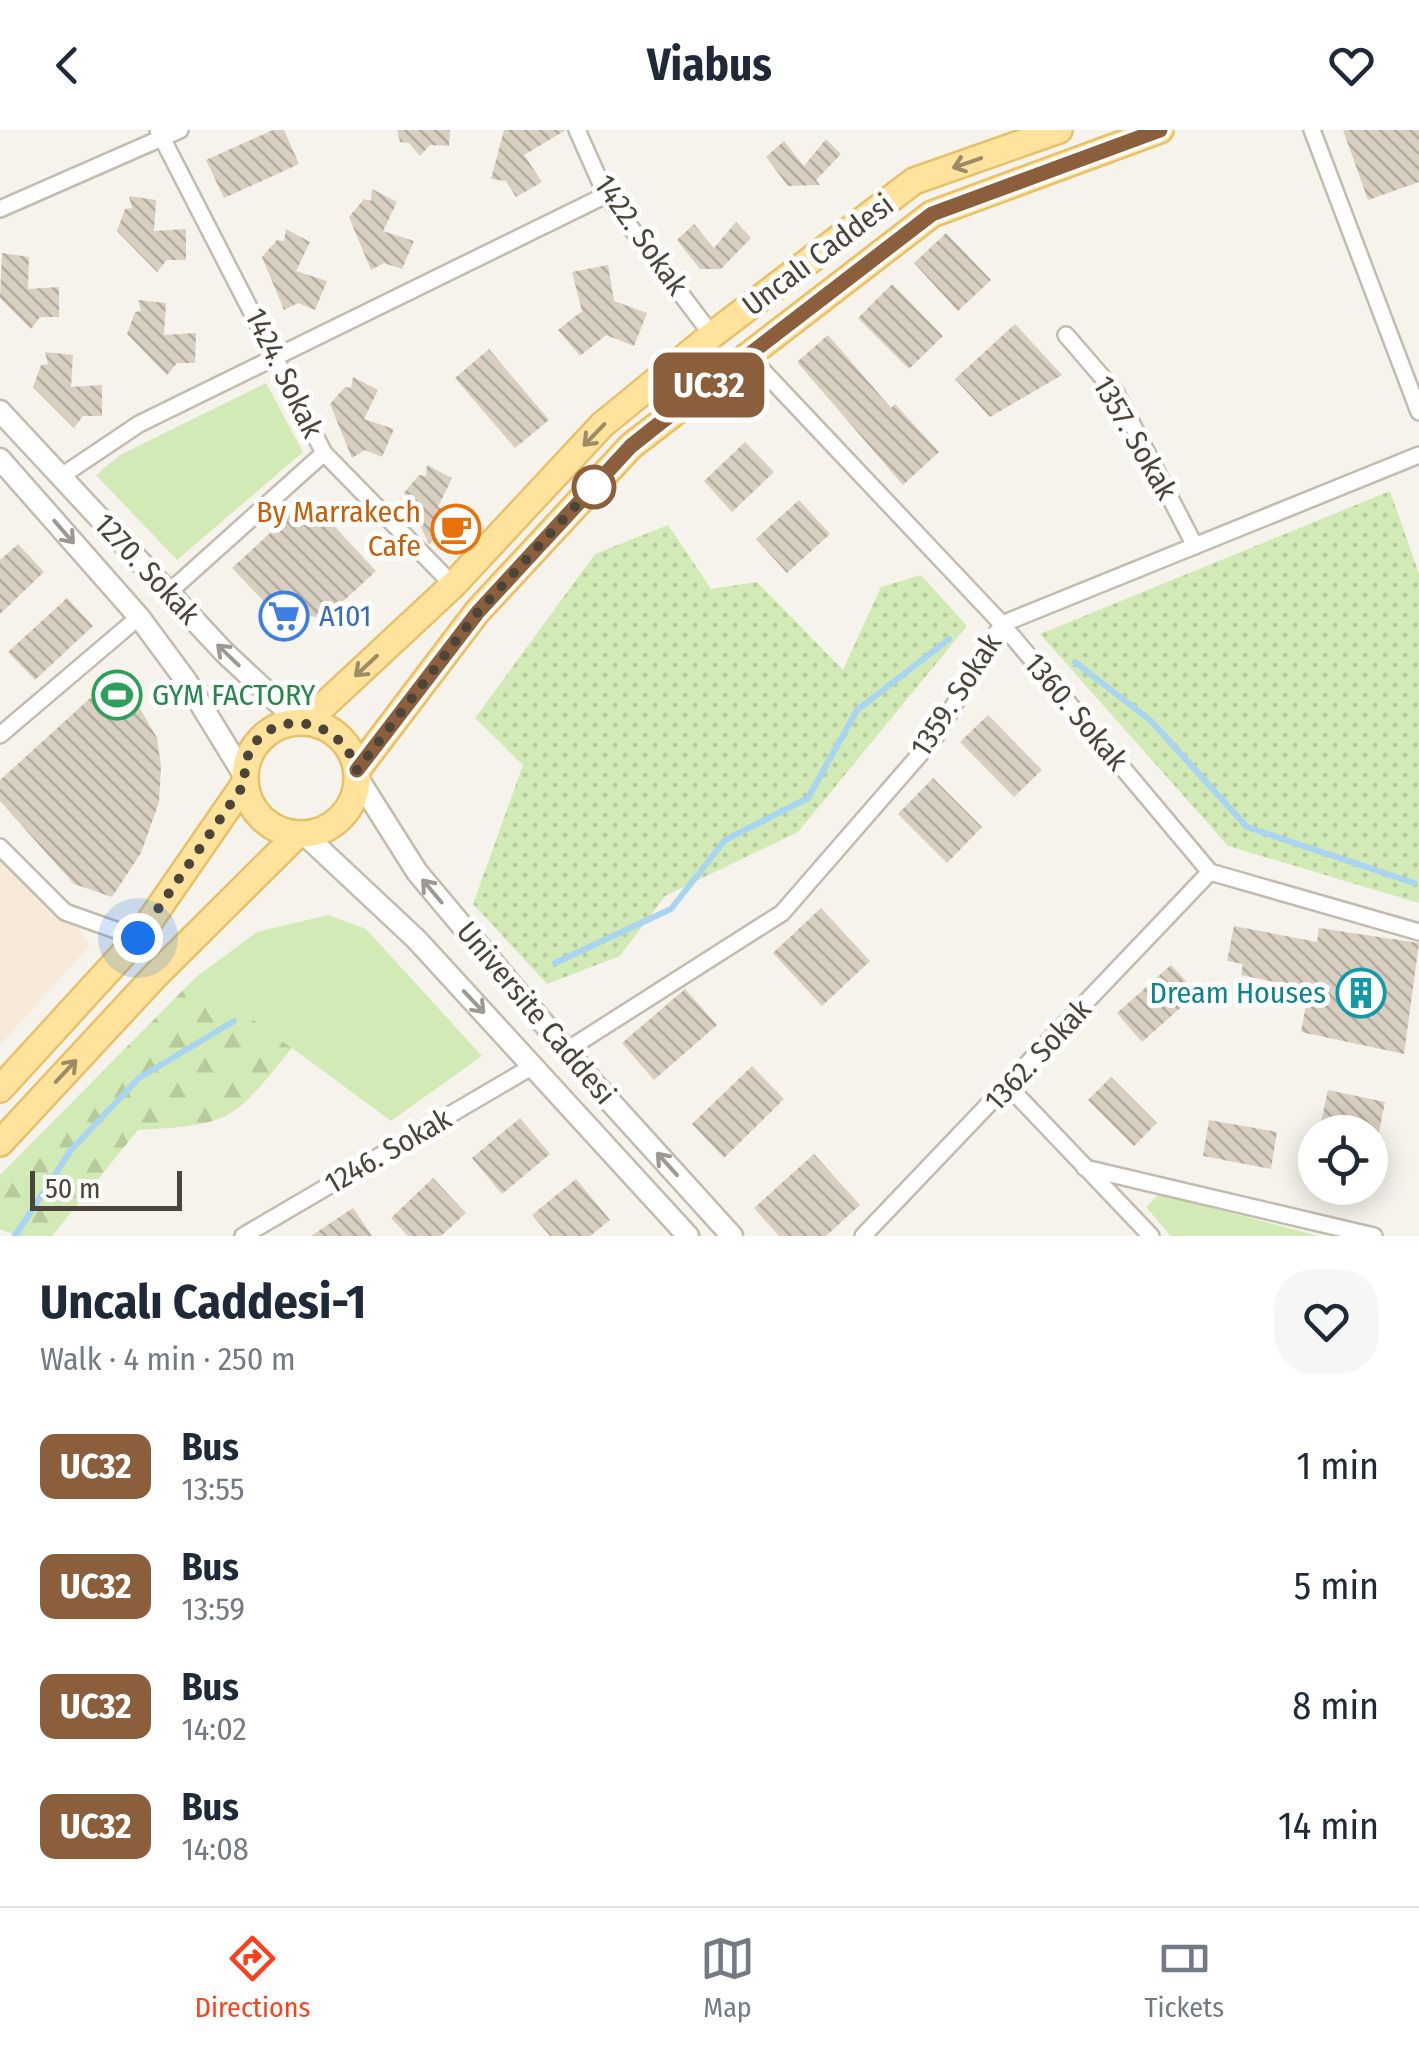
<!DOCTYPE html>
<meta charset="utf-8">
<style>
body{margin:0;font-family:"Fira Sans Condensed",sans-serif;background:#f6f6f7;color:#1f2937;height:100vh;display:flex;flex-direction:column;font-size:38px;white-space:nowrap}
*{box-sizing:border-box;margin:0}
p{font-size:32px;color:#747a83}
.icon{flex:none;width:55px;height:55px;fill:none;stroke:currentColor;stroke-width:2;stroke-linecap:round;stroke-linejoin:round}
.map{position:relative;height:1106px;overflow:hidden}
.side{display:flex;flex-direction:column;background:#fff;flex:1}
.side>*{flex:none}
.badge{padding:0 20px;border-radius:15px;font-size:35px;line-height:65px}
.tools{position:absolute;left:1298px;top:985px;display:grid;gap:20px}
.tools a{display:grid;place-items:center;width:90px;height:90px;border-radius:50%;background:#fff;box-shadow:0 5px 25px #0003;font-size:50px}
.scale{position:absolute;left:30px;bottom:25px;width:152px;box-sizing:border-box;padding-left:10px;border:5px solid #4b4439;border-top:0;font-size:28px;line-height:35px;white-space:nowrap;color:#4b4439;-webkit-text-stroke:8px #fff;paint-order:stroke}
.you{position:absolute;width:50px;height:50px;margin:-25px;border:8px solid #fff;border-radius:50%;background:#1a73e8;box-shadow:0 0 0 15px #1a73e833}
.map>.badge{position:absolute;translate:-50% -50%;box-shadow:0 0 0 5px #fff}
.round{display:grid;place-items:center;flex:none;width:105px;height:105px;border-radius:40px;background:#f6f6f7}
.summary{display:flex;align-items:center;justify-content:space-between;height:170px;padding:0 40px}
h1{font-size:48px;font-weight:700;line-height:75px}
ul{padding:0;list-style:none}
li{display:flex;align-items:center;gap:30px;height:120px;padding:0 40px}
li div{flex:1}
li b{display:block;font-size:38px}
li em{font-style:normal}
li .badge{min-width:110px;font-weight:700;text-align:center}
header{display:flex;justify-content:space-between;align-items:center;height:130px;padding:0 40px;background:#fff;font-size:45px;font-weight:700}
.tabs{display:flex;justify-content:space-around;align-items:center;height:140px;border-top:2px solid #e0e1e3;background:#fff;font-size:28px;color:#747a83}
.tabs a{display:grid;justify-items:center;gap:5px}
.tabs .current{color:#fc3f1d}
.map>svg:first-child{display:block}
.commercial{fill:#f7ead8}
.grass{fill:url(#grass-dots)}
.forest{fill:url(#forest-firs)}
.green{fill:#d2eab5}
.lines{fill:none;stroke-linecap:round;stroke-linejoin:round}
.stream{stroke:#a9d4f2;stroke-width:6}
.building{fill:url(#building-back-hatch)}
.minor-casing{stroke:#c2bbae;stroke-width:20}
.tertiary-casing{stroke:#c2bbae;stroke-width:25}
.primary-casing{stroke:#e6c16a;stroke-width:30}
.minor{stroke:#fff;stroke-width:15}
.tertiary{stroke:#fff;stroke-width:20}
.primary{stroke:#ffe39c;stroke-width:25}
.oneway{stroke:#9c8c66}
.oneway2{stroke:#9c9892}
.line-casing{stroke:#fff;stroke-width:22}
.line{stroke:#8b5e3c;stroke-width:15}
.walk{stroke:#4b4439;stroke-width:10;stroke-dasharray:0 18}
.stop-dot{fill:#fff;stroke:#8b5e3c;stroke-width:5}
.labels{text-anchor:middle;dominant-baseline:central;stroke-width:10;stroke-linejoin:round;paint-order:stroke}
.street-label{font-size:30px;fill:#4b4439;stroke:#fff}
.food-label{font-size:30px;fill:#c56008;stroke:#fff;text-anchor:end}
.shop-label{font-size:30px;fill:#366cbe;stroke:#fff;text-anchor:start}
.leisure-label{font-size:30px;fill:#27864d;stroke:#fff;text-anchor:start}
.culture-label{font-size:30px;fill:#0d838f;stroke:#fff;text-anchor:end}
</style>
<header><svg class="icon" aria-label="back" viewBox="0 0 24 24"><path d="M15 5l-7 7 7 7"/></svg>Viabus<svg class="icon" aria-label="heart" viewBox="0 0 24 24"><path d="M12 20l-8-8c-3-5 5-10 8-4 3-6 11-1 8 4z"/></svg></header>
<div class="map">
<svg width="1419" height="1106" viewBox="0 0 1419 1106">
<defs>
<pattern id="grass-dots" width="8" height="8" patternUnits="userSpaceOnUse" patternTransform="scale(2.5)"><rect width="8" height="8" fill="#d2eab5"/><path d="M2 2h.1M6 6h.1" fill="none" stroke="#b6ca9c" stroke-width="1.8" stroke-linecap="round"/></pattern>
<pattern id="forest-firs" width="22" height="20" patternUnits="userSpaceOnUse" patternTransform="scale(2.5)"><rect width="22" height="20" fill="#d2eab5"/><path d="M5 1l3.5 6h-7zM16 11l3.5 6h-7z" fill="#b6ca9c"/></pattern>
<pattern id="building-back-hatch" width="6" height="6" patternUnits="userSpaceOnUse" patternTransform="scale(2.5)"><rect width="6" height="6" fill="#d8cfc1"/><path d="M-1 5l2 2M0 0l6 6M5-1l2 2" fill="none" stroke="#b1aa9e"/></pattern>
</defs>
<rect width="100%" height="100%" fill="#f6f3ec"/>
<path class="commercial" d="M0,717L65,782L90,815L0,915Z"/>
<path class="grass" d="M1390,361L1419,444V773L1228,716L1040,504Z
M668,395L711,459L757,452L843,540L881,457L921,445L967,496L798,702L665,766L620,826L547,854L473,774L523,635L475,588L595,424Z"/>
<path class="forest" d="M196,847L292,918C233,990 234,995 138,1000L52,1106H18L0,1099V1045Z"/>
<path class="green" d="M266,253L303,322L177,430L96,345L120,325Z
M328,785L366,799L482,926L391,991L196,847L257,802Z
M1159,1064L1319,1106H1171L1146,1077Z"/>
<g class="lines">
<path class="stream" d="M1075,532L1151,591L1247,697L1414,753
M555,833L671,779L725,710L808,668L857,580L949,509
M15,1106L71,1020L139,948L234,891"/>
</g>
<path class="building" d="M273,0H284L299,34L224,68L206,30Z
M397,0H450L449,16L430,15L420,26L409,13L400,12Z
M504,0H566L524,25L542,52L516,67L506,51L491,49Z
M1343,0H1419V52L1368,70Z
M826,9L841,24L816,50L820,55L788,56L766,27L784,11L804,36Z
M372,59L397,72L383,101L414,111L402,139L384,133L371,140L349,87L364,69L371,71Z
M129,66L156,70L154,101L186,99V130H167L157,142L117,101L125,79L132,78Z
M736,92L751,108L721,139H700L677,110L694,94L714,118Z
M286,99L310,112L296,141L327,151L315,180L298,173L284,180L262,127L277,110L284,111Z
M946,103L991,150L958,181L914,133Z
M2,123L29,127L28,159L59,157V187H40L31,199L0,168Z
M608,135L614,171L647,183L634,216L606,205L580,226L558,200L582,181L572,142Z
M892,154L943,206L909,239L858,188Z
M138,170L166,173L164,205L196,203L195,233H177L167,245L127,204L135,182L141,181Z
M1015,194L1062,245L990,287L955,249Z
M828,205L891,278L895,274L939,322L903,355L797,232Z
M489,219L549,290L515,318L455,248Z
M45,222L73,225L71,257L102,255V286H83L74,298L33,257L41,235L48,234Z
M353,247L378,260L364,289L394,299L382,327L365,320L352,328L330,274L345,257L351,258Z
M745,312L774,342L732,382L704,351Z
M427,335L452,348L438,377L468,387L457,415L439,409L429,414L404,363L419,345L426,346Z
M308,368L376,441L324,489L268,476L232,438Z
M799,370L830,404L787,443L756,409Z
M18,414L44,442L0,484V430Z
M67,468L93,496L35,550L8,522Z
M119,542L157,608L161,636L159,672L141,723L112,767L74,754L0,671V650Z
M988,585L1042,640L1014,667L960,612Z
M933,648L982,697L947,733L898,684Z
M821,778L870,831L822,876L773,823Z
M1234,796L1317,812L1319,798L1419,813L1404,924L1301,902L1309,859L1241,845L1243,834L1227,831Z
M1171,835L1197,863L1142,912L1117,883Z
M685,859L717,895L654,950L622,913Z
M752,936L784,969L724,1028L692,994Z
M1111,947L1157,993L1134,1016L1088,970Z
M1328,960L1385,972L1379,1002H1319Z
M520,988L550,1024L502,1064L472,1028Z
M1209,990L1277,1002L1271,1039L1203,1026Z
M814,1024L860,1075L826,1106H779L754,1078Z
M433,1048L466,1083L441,1106H408L391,1088Z
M576,1049L610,1090L590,1106H550L532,1085Z
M353,1078L372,1106H311Z"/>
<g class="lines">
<g class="minor-casing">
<path id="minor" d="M158,0L324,323L453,455
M577,0L606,65L712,205
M1312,0L1419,282
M0,79L180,0
M1066,205L1116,263L1195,416
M747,224L1002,494L1210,742L1419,802
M60,347L139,294L606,65
M168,463L324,323
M0,605L139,487
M0,717L65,782L138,808
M567,920L782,783L935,607L1002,494L1419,325
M1009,957L1151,1106
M1085,1038L1374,1106
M243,1106L533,936
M863,1106L1210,742"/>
</g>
<g class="tertiary-casing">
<path id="tertiary" d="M0,281L224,522L299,592
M0,329L139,487L187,552L244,645
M357,647L417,742L597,957L732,1106
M305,705L417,810L688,1106"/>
</g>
<g class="primary-casing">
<path id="primary" d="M245 648a56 56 0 1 1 112 0a56 56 0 1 1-112 0Z
M306,592L453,455L602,295L712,205L914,51L1059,0
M357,640L477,482L631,316L932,84L1160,0
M0,959L138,808L245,653
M0,1013L155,846L298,704"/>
</g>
<use href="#minor" class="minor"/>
<use href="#tertiary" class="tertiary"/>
<use href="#primary" class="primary"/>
</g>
<defs><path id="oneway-shaft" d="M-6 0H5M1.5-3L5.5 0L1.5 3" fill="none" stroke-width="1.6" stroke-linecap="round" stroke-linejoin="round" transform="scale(2.5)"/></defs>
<g class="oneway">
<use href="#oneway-shaft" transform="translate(967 33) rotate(161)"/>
<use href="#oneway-shaft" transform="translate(594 305) rotate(134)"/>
<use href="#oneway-shaft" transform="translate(366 536) rotate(137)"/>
<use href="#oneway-shaft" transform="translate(66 941) rotate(-47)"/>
</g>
<g class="oneway2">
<use href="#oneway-shaft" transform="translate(64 402) rotate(49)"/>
<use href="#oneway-shaft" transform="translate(228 525) rotate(-136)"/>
<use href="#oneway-shaft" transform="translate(432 761) rotate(-130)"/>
<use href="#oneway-shaft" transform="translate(474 872) rotate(47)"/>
<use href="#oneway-shaft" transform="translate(667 1034) rotate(-132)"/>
</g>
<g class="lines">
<g class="line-casing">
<path id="line" d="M357,640L478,482L631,316L660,293L932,84L1160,0"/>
</g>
<use href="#line" class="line"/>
<path class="walk" d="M138,808L245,653C238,582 334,570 357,640L478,482L605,344L594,357"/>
</g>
<defs>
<g id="cafe-ring" transform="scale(2.5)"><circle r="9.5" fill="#fff" stroke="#e8710a" stroke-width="1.5"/><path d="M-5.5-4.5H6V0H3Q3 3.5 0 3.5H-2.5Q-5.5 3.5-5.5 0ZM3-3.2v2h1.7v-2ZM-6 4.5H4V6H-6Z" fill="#e8710a"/></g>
<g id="supermarket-ring" transform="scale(2.5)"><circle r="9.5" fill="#fff" stroke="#3f7fe0" stroke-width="1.5"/><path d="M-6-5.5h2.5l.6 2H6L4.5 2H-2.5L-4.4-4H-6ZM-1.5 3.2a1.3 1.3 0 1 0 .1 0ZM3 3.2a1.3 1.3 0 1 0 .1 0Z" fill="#3f7fe0"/></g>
<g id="stadium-ring" transform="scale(2.5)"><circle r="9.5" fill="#fff" stroke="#2e9e5b" stroke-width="1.5"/><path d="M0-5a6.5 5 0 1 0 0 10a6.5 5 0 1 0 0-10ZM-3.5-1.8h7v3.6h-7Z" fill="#2e9e5b"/></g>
<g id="building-ring" transform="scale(2.5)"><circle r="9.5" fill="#fff" stroke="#0f9aa8" stroke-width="1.5"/><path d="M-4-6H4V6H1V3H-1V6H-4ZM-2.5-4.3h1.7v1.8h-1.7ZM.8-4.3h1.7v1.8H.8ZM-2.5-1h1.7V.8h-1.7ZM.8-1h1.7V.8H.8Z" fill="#0f9aa8"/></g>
</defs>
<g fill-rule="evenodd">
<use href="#cafe-ring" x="456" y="399"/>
<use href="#supermarket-ring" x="284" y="486"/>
<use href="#stadium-ring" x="117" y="565"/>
<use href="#building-ring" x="1361" y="863"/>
</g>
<circle class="stop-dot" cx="594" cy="357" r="20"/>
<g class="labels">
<g class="street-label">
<text transform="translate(641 105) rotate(55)">1422. Sokak</text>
<text transform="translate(818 125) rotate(-37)">Uncalı Caddesi</text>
<text transform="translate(284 243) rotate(64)">1424. Sokak</text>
<text transform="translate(1135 308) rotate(60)">1357. Sokak</text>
<text transform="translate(147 439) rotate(47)">1270. Sokak</text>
<text transform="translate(956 565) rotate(-57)">1359. Sokak</text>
<text transform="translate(1076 582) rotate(50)">1360. Sokak</text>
<text transform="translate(536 883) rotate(50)">Universite Caddesi</text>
<text transform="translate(1038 925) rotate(-47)">1362. Sokak</text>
<text transform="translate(388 1021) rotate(-30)">1246. Sokak</text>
</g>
<g class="food-label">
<text x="421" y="382">By Marrakech<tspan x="421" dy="34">Cafe</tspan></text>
</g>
<g class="shop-label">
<text x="319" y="486">A101</text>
</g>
<g class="leisure-label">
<text x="152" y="565">GYM FACTORY</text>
</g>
<g class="culture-label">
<text x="1326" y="863">Dream Houses</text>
</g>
</g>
</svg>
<div class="tools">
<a><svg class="icon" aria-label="locate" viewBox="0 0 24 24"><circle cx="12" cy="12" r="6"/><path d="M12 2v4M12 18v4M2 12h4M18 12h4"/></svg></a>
</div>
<div class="scale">50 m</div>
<div class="you" style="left:138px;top:808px"></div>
<b class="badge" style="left:709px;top:255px;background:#8b5e3c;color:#fff">UC32</b>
</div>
<section class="side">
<div class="summary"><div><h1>Uncalı Caddesi-1</h1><p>Walk · 4 min · 250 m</p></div><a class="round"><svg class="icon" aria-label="heart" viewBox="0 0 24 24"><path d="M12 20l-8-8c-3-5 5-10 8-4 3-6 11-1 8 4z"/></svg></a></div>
<ul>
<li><span class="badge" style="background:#8b5e3c;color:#fff">UC32</span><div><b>Bus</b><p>13:55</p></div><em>1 min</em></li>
<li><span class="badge" style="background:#8b5e3c;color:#fff">UC32</span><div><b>Bus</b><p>13:59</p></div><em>5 min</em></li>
<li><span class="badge" style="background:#8b5e3c;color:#fff">UC32</span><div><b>Bus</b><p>14:02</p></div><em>8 min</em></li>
<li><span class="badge" style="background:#8b5e3c;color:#fff">UC32</span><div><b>Bus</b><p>14:08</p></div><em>14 min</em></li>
</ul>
</section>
<nav class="tabs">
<a class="current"><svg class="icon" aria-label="directions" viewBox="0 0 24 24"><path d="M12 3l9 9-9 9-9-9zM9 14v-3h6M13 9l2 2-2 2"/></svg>Directions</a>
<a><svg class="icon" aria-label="map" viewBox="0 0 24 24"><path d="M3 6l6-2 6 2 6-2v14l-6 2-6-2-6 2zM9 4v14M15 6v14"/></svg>Map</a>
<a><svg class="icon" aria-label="tickets" viewBox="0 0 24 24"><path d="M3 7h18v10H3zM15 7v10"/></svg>Tickets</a>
</nav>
